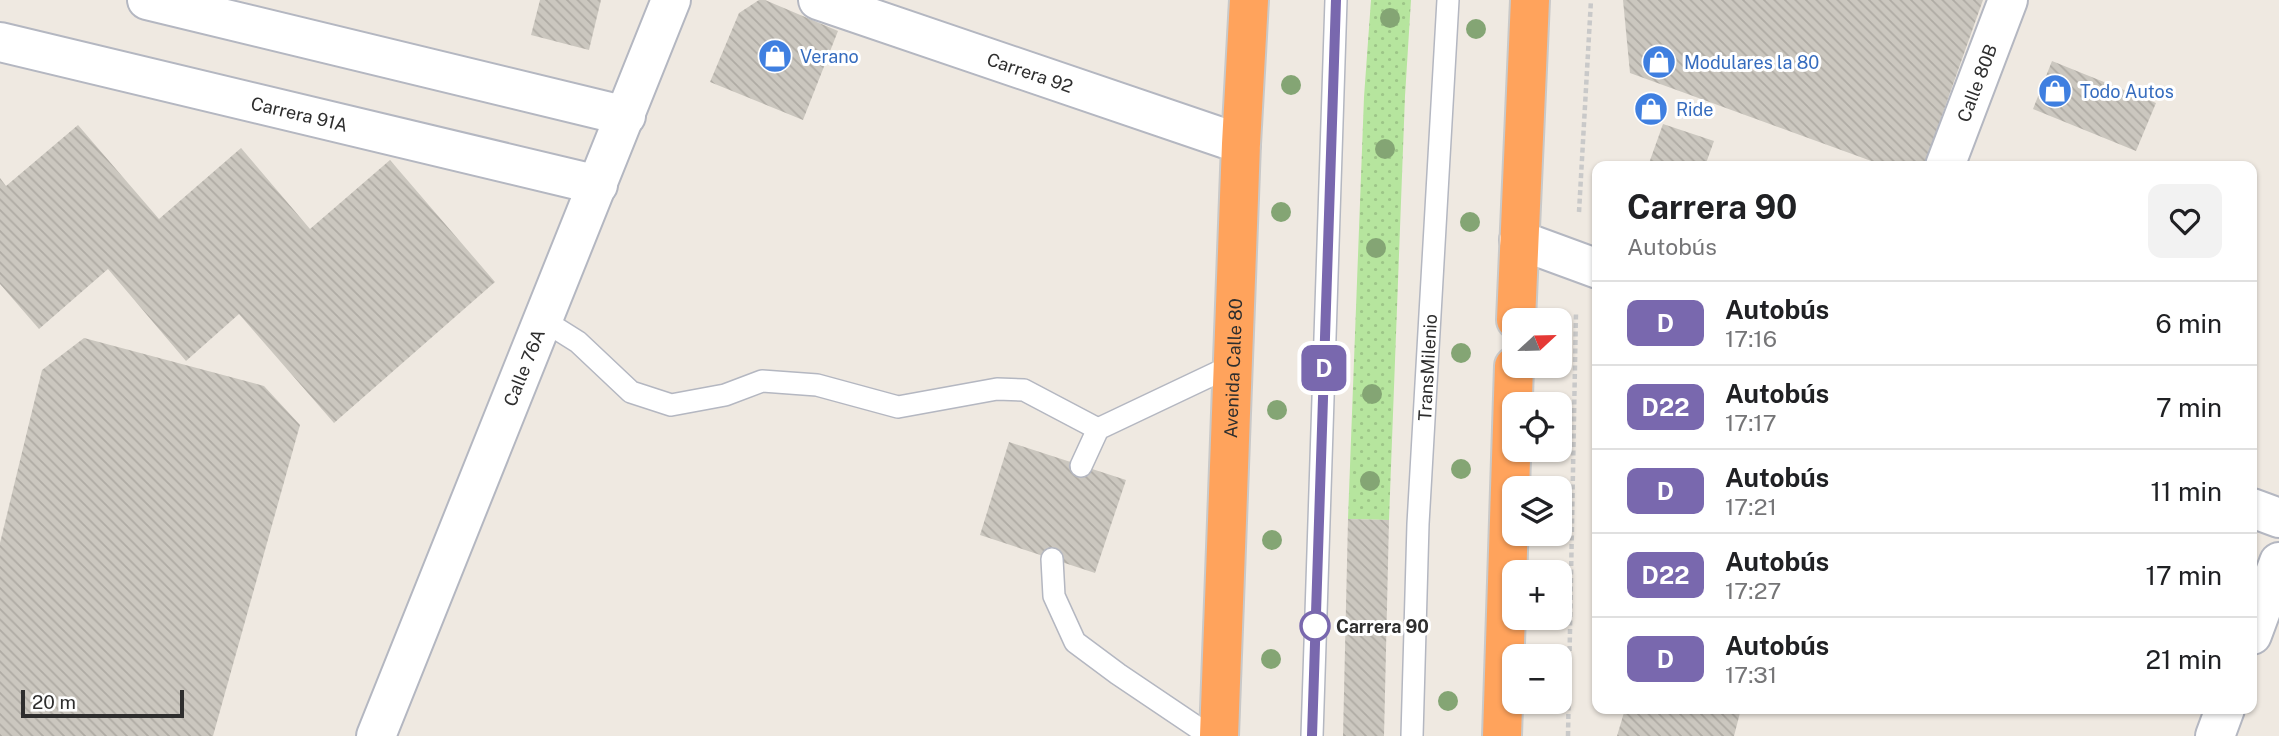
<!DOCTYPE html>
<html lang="es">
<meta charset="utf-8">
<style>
body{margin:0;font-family:"Public Sans",sans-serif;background:#f2f2f2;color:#202124;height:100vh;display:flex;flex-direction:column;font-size:26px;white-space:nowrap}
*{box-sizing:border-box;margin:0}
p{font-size:23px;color:#757577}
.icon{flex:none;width:38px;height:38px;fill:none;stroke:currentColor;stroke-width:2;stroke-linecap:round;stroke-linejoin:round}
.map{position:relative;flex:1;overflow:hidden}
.sheet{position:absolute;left:1592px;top:161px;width:665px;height:553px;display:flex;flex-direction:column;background:#fff;border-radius:14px;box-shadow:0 2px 5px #0004}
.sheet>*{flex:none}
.badge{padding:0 14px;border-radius:10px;font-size:24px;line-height:46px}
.needle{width:46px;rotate:68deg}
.tools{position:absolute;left:1502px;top:308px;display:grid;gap:14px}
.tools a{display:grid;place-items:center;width:70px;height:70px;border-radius:14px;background:#fff;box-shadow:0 2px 5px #0004;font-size:35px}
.scale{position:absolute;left:21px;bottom:18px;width:163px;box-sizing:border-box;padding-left:7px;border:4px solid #2e2e2e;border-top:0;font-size:19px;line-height:24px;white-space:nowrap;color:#2e2e2e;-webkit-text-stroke:5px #fff;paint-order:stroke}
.map>.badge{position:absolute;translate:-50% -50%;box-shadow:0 0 0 4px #fff}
.round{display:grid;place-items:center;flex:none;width:74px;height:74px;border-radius:14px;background:#f2f2f2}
.overview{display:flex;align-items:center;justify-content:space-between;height:119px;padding:0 35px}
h1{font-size:33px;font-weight:700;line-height:52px}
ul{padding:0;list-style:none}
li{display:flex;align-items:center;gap:21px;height:84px;padding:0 35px;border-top:2px solid #e0e0e0}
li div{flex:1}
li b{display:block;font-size:26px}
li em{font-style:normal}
li .badge{min-width:77px;font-weight:700;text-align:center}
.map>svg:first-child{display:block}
.grass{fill:url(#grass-dots)}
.building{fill:url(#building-back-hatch)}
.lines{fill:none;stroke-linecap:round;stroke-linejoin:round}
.lane-casing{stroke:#b4b7c1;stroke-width:24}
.street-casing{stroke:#b4b7c1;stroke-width:42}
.secondary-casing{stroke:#b4b7c1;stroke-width:42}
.highway-casing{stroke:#c9c9c9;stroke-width:42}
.path{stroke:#c9c9c9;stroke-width:4.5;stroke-dasharray:5 3.5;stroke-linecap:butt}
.lane{stroke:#fff;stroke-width:21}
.street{stroke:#fff;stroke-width:38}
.secondary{stroke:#fff;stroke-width:38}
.highway{stroke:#ffa35c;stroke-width:38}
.tree{fill:#84a574}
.line-casing{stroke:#fff;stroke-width:16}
.line{stroke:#7968ae;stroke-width:10}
.stop-dot{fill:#fff;stroke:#7968ae;stroke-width:3.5}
.labels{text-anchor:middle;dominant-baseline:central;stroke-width:6;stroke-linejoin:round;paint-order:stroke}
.shop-label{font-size:18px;fill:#366cbe;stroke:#fff;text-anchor:start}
.street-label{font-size:18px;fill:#2e2e2e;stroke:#fff}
.stop-label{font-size:18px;font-weight:bold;fill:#2e2e2e;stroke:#fff;text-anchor:start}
</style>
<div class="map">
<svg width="2279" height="736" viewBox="0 0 2279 736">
<defs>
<pattern id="grass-dots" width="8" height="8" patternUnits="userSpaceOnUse" patternTransform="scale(1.75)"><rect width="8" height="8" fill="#b6e59e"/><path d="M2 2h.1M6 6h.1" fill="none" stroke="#9dc588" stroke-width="1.8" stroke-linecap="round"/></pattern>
<pattern id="building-back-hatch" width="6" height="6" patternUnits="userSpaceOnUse" patternTransform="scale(1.75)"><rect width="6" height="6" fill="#cbc7bf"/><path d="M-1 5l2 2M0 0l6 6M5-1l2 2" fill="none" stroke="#afaba4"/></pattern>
</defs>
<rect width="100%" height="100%" fill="#efe9e1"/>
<path class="grass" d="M1371,0H1411L1405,96L1389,520L1348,519L1364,97Z"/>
<path class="building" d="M540,0H601L589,50L531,35Z
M759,0H765L838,31L803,120L710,82L739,13Z
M1623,0H1983L1924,166H1885L1630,73Z
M2052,61L2156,103L2136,151L2033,109Z
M1663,124L1714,141L1705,166H1648Z
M78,125L159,219L241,148L310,229L390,160L495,282L334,423L239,314L186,361L108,269L39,329L0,284V178L6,186Z
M84,338L264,386L300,425L213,736H0V543L42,370Z
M1009,442L1126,480L1095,573L980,535Z
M1348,519L1389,520L1384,736H1343Z
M1625,709H1741L1734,736H1617Z"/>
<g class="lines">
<g class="lane-casing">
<g id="lane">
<path d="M543,320L578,342L631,392L671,405L725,395L762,381L817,385L898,407L997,389L1024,390L1098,429"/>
<path d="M1081,466L1098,429L1233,365"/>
<path d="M1052,559L1054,596L1075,642L1118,674L1210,736"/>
<path d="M1312,736L1336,0"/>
<path id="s1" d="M1412,736L1418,524L1448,0"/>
</g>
</g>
<g class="street-casing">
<g id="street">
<path id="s2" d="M818,0L1241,144"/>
<path id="s3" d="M1945,166L2008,0"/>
<path d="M1519,240L1598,269"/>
<path d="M2252,508L2279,518"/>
<path d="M2252,635L2279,562"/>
<path d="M2215,736L2225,709"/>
</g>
</g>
<g class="secondary-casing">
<g id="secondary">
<path d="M147,0L626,116"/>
<path id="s4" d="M0,42L598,185"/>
<path id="s5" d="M376,736L671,0"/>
</g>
</g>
<g class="highway-casing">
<g id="highway">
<path d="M1516,320L1530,0"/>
<path id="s6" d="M1219,736L1241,144L1249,0"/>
<path d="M1502,736L1514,366"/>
</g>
</g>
<path class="path" d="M1579,212L1591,0
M1568,736L1576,312"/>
<use href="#lane" class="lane"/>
<use href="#street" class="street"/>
<use href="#secondary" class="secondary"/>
<use href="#highway" class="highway"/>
</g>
<g class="tree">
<circle cx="1390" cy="18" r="10"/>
<circle cx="1476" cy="29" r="10"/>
<circle cx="1291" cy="85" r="10"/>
<circle cx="1385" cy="149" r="10"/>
<circle cx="1281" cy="212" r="10"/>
<circle cx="1470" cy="222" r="10"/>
<circle cx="1376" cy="248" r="10"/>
<circle cx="1461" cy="353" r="10"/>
<circle cx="1372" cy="394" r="10"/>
<circle cx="1277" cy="410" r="10"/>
<circle cx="1461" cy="469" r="10"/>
<circle cx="1370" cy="481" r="10"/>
<circle cx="1272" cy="540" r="10"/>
<circle cx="1271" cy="659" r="10"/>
<circle cx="1448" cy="701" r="10"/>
</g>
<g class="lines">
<g class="line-casing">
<path id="line" d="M1312,736L1336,0"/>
</g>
<use href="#line" class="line"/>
</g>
<defs>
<g id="shop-disc" transform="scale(1.75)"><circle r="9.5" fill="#3f7fe0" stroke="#fff"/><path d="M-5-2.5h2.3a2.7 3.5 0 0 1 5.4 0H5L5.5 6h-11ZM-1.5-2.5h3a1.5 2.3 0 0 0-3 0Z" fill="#fff"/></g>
</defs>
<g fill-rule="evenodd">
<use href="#shop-disc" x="775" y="56"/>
<use href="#shop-disc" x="1659" y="62"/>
<use href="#shop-disc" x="2055" y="91"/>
<use href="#shop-disc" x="1651" y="109"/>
</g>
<circle class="stop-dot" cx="1315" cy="626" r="14"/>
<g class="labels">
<g class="shop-label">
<text x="800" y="56">Verano</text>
<text x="1684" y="62">Modulares la 80</text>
<text x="2080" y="91">Todo Autos</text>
<text x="1676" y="109">Ride</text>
</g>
<g class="street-label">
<text stroke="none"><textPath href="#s2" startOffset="224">Carrera 92</textPath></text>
<text stroke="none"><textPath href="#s3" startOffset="89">Calle 80B</textPath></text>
<text stroke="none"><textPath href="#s4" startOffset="308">Carrera 91A</textPath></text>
<text stroke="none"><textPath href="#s5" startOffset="397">Calle 76A</textPath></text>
<text stroke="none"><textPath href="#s6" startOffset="368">Avenida Calle 80</textPath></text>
<text stroke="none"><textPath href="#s1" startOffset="369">TransMilenio</textPath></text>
</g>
<g class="stop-label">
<text x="1336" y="626">Carrera 90</text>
</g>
</g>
</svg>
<div class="tools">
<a><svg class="needle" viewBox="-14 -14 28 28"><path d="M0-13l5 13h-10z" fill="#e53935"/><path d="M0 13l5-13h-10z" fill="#757577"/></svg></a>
<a><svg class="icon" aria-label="locate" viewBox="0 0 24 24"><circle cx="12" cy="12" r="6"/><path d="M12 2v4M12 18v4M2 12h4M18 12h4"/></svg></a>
<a><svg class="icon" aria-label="layers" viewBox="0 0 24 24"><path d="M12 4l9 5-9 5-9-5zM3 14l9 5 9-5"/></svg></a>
<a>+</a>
<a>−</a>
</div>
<div class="scale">20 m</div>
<b class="badge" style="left:1324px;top:368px;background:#7968ae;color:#fff">D</b>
<section class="sheet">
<div class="overview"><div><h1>Carrera 90</h1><p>Autobús</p></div><a class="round"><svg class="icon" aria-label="heart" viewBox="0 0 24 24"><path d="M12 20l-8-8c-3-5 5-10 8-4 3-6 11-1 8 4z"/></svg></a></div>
<ul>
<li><span class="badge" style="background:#7968ae;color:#fff">D</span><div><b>Autobús</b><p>17:16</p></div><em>6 min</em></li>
<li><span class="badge" style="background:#7968ae;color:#fff">D22</span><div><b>Autobús</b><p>17:17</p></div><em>7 min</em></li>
<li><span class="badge" style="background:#7968ae;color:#fff">D</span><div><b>Autobús</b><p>17:21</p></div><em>11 min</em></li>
<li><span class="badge" style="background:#7968ae;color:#fff">D22</span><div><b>Autobús</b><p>17:27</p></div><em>17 min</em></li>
<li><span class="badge" style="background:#7968ae;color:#fff">D</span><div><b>Autobús</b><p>17:31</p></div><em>21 min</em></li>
</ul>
</section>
</div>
